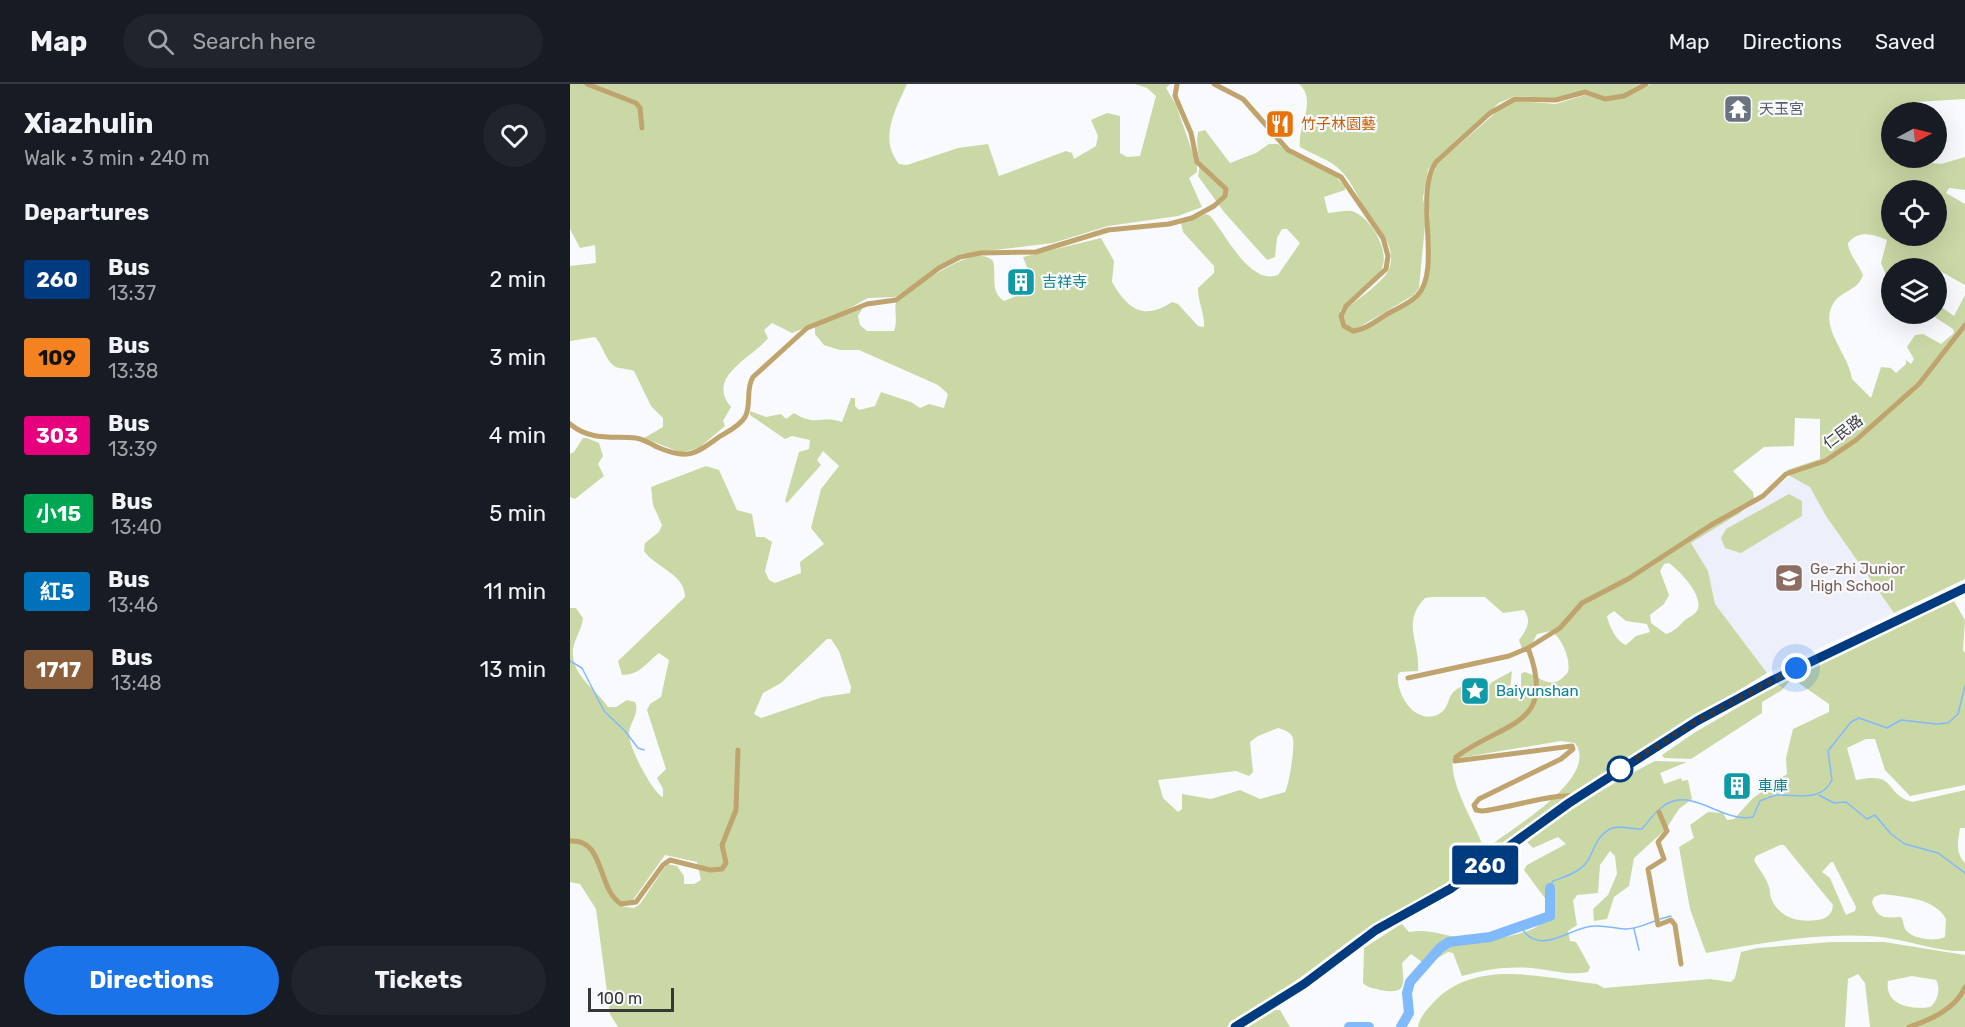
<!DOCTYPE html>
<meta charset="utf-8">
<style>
body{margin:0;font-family:Rubik,"Noto Sans TC",sans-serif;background:#20242c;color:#f1f3f6;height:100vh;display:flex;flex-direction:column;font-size:22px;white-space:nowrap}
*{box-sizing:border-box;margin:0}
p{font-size:20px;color:#9ea1a6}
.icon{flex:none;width:33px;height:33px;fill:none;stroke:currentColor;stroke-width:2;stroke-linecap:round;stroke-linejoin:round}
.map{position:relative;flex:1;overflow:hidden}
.drawer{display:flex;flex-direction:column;background:#171b24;width:570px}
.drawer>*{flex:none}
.badge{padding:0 12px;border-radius:4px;font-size:21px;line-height:39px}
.needle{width:39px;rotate:83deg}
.buttons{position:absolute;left:1311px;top:18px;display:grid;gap:12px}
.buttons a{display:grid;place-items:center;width:66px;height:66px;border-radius:50%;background:#171b24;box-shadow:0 6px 24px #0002;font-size:30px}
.scale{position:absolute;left:18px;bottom:15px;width:86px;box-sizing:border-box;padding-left:6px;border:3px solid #373738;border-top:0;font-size:16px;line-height:21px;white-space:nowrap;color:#373738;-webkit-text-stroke:4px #f9fafd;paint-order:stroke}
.you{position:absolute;width:30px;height:30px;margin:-15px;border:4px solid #fff;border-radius:50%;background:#1a73e8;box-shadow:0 0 0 9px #1a73e833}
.map>.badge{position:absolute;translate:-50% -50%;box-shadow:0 0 0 3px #fff}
h2{padding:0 24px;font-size:22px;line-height:54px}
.round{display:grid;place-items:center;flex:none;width:63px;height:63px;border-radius:32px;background:#20242c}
.head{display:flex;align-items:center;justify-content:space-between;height:102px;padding:0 24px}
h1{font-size:28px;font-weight:700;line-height:45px}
.button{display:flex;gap:12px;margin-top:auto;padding:12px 24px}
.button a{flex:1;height:69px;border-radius:36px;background:#1a73e8;color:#fff;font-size:24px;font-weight:700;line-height:69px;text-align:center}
.button a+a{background:#20242c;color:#f1f3f6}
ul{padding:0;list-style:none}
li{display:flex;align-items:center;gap:18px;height:78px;padding:0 24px}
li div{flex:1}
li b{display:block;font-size:22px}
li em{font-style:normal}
li .badge{min-width:66px;font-weight:700;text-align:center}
header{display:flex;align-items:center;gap:36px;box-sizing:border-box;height:84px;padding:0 30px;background:#171b24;border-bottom:2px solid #363941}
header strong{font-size:28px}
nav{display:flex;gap:33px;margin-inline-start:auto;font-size:21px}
.search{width:420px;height:54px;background:#20242c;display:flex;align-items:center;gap:15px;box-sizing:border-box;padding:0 21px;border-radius:33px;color:#9ea1a6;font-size:22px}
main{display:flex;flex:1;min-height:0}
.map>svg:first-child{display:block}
.built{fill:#edeffa}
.green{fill:#cad8a6;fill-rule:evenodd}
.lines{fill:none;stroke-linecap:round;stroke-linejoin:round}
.stream{stroke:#80b9fc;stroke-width:1.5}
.river{stroke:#80b9fc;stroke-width:10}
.minor{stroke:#bfa46e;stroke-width:5}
.primary{stroke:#7c5f1e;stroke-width:8}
.line-casing{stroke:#fff;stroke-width:14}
.line{stroke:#003b80;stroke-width:9}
.walk{stroke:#373738;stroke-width:6;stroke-dasharray:0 10.8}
.stop-dot{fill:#fff;stroke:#003b80;stroke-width:3}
.labels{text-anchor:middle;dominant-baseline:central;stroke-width:4.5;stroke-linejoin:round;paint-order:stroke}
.worship-label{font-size:15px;fill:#5b616d;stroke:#f9fafd;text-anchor:start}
.food-label{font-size:15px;fill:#c56008;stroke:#f9fafd;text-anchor:start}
.culture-label{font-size:15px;fill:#0d838f;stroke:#f9fafd;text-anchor:start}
.street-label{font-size:15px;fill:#373738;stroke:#f9fafd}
.education-label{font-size:15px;fill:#785e54;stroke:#f9fafd;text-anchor:start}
</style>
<header>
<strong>Map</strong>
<div class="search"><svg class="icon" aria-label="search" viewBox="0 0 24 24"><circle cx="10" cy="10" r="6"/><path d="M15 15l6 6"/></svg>Search here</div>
<nav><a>Map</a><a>Directions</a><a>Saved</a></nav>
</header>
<main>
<section class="drawer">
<div class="head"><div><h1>Xiazhulin</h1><p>Walk · 3 min · 240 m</p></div><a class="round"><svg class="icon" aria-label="heart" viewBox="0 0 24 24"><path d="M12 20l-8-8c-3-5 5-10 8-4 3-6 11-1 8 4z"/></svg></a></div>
<h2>Departures</h2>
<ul>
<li><span class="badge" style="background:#003b80;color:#fff">260</span><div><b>Bus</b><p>13:37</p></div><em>2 min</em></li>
<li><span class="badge" style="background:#f58220;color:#111">109</span><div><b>Bus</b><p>13:38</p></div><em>3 min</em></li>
<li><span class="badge" style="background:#e6007e;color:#fff">303</span><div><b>Bus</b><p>13:39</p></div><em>4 min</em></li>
<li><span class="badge" style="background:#00a651;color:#fff">小15</span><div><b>Bus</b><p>13:40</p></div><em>5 min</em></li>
<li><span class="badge" style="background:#0072bc;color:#fff">紅5</span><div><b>Bus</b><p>13:46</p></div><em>11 min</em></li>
<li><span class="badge" style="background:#8b5e3c;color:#fff">1717</span><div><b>Bus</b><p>13:48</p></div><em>13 min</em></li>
</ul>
<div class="button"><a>Directions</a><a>Tickets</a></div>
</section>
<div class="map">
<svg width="1395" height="943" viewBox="0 0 1395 943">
<rect width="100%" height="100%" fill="#f9fafd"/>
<path class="built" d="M1220,392L1240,402L1256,432L1324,529L1197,589L1145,520L1138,487L1121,459L1170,429Z"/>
<path class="green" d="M0,0H337C326,25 308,54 329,80L337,81L388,64L418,60L429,92L496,67L502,69L504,75L526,62L528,52L521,36L537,29L550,32V69L557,73L570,72L586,12L577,4L565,0H600L596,4L606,21L627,81V88L619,94L632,123L608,132L538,142L483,159L390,170L325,213L298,214L271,229L222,249L202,239L194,246L198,254C183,274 135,292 161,323L153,337L155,342L130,363L112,369L74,354L93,343V334L81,322L64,287C58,285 55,285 49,284C36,281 34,262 25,253L0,257V182L26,179L25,161L10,164L0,145Z
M729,0H1070L1053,10L1035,13L1015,6L986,14L945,12L929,19L865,76L858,86L853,114L856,131L849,204L844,211L786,245L777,243L773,231L778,223C788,215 818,195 820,182C826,158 805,143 795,125C786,110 781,95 767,83C757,75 742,70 730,63C727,42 748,17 729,0Z
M1081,0H1395V15L1346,18L1343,20L1345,28H1322V74H1359L1361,79L1371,80L1395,73V106L1379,104L1376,109L1395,120V201L1363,183L1322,184L1321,203L1311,179L1317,156C1303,150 1289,146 1278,159C1278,170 1289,180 1293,191C1288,207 1270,207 1263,220C1249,244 1279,270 1282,295L1301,314L1311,283L1321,284L1326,289L1336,280V276L1341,280L1344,275L1337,263L1345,251L1353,250L1371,260L1384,249L1383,245L1360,230H1366L1367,220L1384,232L1395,211V495L1324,529L1256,432L1240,403L1220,392L1217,386L1250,375V335L1225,334L1224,362L1194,363L1163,387L1183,408L1184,415L1170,429L1121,459L1138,487L1145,520L1197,589L1073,665L904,783L789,850L692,922L657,943H48L40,930L26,825L10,800L0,798V524H6L13,534C12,545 5,554 3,565C0,591 26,605 38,623H46L57,616L65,618C70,629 60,638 59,649C57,660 83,710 93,713V705L87,694L96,685L77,626L80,620L91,613L99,576L89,569C76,579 70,591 52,591L48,577L115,513C115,490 85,483 74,467L75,459L89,448L92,441L83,421L81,403L136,382L149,386L167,426L182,430L186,453H194L202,458L195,487L199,496L205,499L231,489L230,478L254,460L241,444L251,405L269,382L253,367L247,376L251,381L217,419L215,417L229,368L239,365L240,356L222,352L215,355L180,331V327L196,333L211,330L216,335L224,329C246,343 251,331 272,338L281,314H285V322L289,326L305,322L311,308L341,318L350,324L359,320L374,324L378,310L368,301L289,266H270L254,261L245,250V243L291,223L292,225L288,232L290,241L297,247H324C328,236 324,229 326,218C342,206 405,156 423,177C427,191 419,207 434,217L465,204L453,173L531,154L544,177L542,198C558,225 573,237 602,218L608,220L628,242L634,243C635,230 628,219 628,204L644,189V182L613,148L611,139L636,130L640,132C655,148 679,202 708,191L730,159L717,145H712L707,154L705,173L697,176L654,128L628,92C632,78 625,63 628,48L635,46L660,79L686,69L699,60H708L722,71L762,88L775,103V106L754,113L758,129C765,129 774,126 781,127C800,131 823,170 810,188C799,203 780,211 770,227L772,241L783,249L848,215L856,195L860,130L857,115L859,99L868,79L931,24L946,17L986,20L1015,11L1054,14ZM1322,106H1366V152H1322ZM1099,479C1110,487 1135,513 1127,527C1124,531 1119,533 1115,536C1109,542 1105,547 1096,550L1081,539L1080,531L1094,520L1099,511L1090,487L1094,480ZM862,513H915L933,529L954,526C962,538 957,545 949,556L952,565L962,560L967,550L981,547C992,554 1001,575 998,588C981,610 970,591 954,588L951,590V604L942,608L940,607L942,587L922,598L915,605L909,604V599C868,603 887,622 867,631C845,640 826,611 828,591L830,588L848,587C850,557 831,539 855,514ZM1044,527L1056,537L1077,540L1080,548L1066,552L1056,561C1047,558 1039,542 1037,532ZM257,555H261L269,567L281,603L280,609L253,613L191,634L184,630L193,609L211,599ZM708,644C714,646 722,648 723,655C725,662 719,702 715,708L690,715L670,706L641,715L612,710V725L608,728L593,714L588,696L666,687L679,692L683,688L680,658L688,652ZM991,657L1005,659C1030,692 946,742 924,759L913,762C904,738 879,699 883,675ZM95,771L127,778L131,796L124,800H114V792L107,782L97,780L70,820L64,824L50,822L63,816Z
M17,354L29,359L33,372L28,380L34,392L5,415L0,413V370L4,368L13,354Z
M1219,410L1232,417V432L1171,469L1155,464L1151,454L1156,445Z
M1384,517L1395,536L1393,566L1395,569V701L1340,712L1315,686L1305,655H1296L1277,664L1286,696C1328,687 1313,709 1342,718L1395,706V744H1390C1388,757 1385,769 1395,779V867C1369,868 1344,858 1318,854C1259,846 1194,859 1136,869L1120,825L1109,763L1124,754L1120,741L1138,728L1153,729L1157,736L1164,735L1183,714L1217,690L1216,674L1223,645L1259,628V620L1227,598L1229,586ZM1210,761H1214L1263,821C1262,831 1257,834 1248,836C1228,839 1209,834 1201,814C1200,810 1200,805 1198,800C1195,792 1188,784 1184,776L1186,772ZM1261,778H1263L1286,823L1285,827L1276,831L1260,794L1252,788ZM1312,810C1334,813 1365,814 1376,835L1375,853C1366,858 1342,855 1336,846C1333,843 1334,837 1331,833C1315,834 1307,835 1302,818L1304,813Z
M1220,593L1222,594L1212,606L1192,618V629L1121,675L1094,674L1092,671L1124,649Z
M1085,677L1117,678L1090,689L1094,700L1111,694L1112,697L1118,696L1122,715L1109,725L1096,745L1064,774L1059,802L1044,813L1037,835L1024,837L1023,825L1038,811L1047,790L1045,772L1040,767L1030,781L1028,809L1007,811L1003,817L1007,841L998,847L1000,857L1006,858L1020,883L1018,888C999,892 981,886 962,884C938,882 915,885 892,892L883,869L878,868L856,881L841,870L832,879C834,901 837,911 810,906C804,904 798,904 793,899L794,864L828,842L832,840L839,848C857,845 868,850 886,853C917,858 962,854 983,830L980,821L954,786L957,781L996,760L988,753L963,764L957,758C999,725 1037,702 1085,677Z
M1262,858H1314L1395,871V943H1300L1295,899L1288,890L1278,895L1275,943H848C850,933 855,928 862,920C904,873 973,894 1027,900L1034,904L1140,895L1161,898L1165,894L1171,868L1187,864ZM1342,892L1366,896C1371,904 1368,917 1360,923C1343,926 1314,922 1318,897Z
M704,926H710L720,943H674Z"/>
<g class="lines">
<path class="stream" d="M0,577L12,584L34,627L55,647L68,664L74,666
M1249,711L1264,719L1276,718L1297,735L1305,731L1321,750L1335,760L1368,769L1395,789
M980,804L983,797C994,793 1008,789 1016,779C1024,770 1023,755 1040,745C1049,740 1062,746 1072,745C1078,738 1084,729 1091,724C1120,699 1152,740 1183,733L1190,717C1195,715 1203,711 1209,711C1228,711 1251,718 1262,696L1258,667L1281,638L1289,634L1317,644L1331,636L1366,640L1378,639L1388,630L1395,602
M1090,835L1101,832
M950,842C968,872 994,848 1017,843C1029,840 1042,844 1054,845C1064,846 1076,840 1085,837
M1064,845L1069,866"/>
<path class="river" d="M779,943H799
M831,943L839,929L837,909L840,898L870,864L879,858L920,853L980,832V804"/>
<path class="minor" d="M17,0L66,19L70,24L72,44
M644,0L673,15L718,66L771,93L813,154L818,172L816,185L776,222L771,232L774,242L783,247C796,246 808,235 819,229C828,224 840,219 847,212C873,185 843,111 866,78L920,29L945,15L986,16L1015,8L1035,15L1054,12L1076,0
M0,340C20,357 42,352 66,354C73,355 80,359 87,363C117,376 124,371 149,353C157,348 170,342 175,333C182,321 175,306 183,293L237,244L297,220L326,216L369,184L390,173L411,169L466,168L538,146L599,140L622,134L644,122L655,112L656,105L627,78L621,49L605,12L607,0
M958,564C988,643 934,637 886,673L885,677L1002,662L1003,665L991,675L909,715L904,721L906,726L912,727C935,725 991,707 1008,713
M838,594L939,572L958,564L990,544L1012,519L1058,495L1141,441L1193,412L1216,390L1255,377L1286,356L1349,300L1395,241
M1089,728L1097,747L1088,758L1094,775L1078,785L1088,841L1101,836L1105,841L1111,880
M0,757C35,754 27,805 51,820L66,818L93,781L100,776L140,786L152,785L156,779L152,761L166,726L168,666
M1339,943C1360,936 1386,925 1395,903"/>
<path class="primary" d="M665,943L734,900L806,845L880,805L999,719L1127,637L1203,596L1395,504"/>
</g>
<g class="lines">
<g class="line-casing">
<path id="line" d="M665,943L734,900L806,846L880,805L999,719L1127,637L1203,596L1395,504"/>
</g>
<use href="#line" class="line"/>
<path class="walk" d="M1050,685L1127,637L1226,584"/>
</g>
<defs>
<g id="temple-square" transform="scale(1.5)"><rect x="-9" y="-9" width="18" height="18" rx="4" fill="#6b7280" stroke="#f9fafd"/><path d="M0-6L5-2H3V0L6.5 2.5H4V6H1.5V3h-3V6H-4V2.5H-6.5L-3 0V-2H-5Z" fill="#fff"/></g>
<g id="restaurant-square" transform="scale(1.5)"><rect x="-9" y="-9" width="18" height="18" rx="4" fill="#e8710a" stroke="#f9fafd"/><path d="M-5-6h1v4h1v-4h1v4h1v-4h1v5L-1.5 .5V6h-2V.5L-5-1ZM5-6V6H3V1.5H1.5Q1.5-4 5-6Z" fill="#fff"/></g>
<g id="building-square" transform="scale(1.5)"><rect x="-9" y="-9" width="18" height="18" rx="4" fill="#0f9aa8" stroke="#f9fafd"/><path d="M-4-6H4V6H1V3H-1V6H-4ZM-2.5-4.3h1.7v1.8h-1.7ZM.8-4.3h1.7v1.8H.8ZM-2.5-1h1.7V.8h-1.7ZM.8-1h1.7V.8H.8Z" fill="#fff"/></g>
<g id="school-square" transform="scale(1.5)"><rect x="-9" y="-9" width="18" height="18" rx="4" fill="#8d6e63" stroke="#f9fafd"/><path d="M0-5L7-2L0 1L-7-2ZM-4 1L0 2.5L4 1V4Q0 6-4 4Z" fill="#fff"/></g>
<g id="sight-square" transform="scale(1.5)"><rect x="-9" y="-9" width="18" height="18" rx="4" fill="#0f9aa8" stroke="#f9fafd"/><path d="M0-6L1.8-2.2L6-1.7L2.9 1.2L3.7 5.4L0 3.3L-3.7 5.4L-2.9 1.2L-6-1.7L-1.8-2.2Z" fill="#fff"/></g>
</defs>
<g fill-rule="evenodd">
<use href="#temple-square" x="1168" y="25"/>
<use href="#restaurant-square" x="710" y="40"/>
<use href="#building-square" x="451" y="198"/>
<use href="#school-square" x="1219" y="494"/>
<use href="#sight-square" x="905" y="607"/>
<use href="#building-square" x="1167" y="702"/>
</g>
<circle class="stop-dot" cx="1050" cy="685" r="12"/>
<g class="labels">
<g class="worship-label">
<text x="1189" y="25">天玉宮</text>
</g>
<g class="food-label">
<text x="731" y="40">竹子林園藝</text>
</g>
<g class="culture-label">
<text x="472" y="198">吉祥寺</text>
<text x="926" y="607">Baiyunshan</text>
<text x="1188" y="702">車庫</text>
</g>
<g class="street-label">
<text transform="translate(1273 348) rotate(-37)">仁民路</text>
</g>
<g class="education-label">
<text x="1240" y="485">Ge-zhi Junior<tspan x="1240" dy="17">High School</tspan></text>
</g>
</g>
</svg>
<div class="buttons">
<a><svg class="needle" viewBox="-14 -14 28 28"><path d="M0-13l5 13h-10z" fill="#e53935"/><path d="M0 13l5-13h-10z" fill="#9ea1a6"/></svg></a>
<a><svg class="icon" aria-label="locate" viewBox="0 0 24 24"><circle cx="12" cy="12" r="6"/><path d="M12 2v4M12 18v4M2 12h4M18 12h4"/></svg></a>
<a><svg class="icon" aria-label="layers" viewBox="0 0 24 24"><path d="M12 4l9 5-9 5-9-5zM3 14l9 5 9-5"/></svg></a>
</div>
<div class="scale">100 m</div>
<div class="you" style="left:1226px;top:584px"></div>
<b class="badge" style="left:915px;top:781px;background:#003b80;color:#fff">260</b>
</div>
</main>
